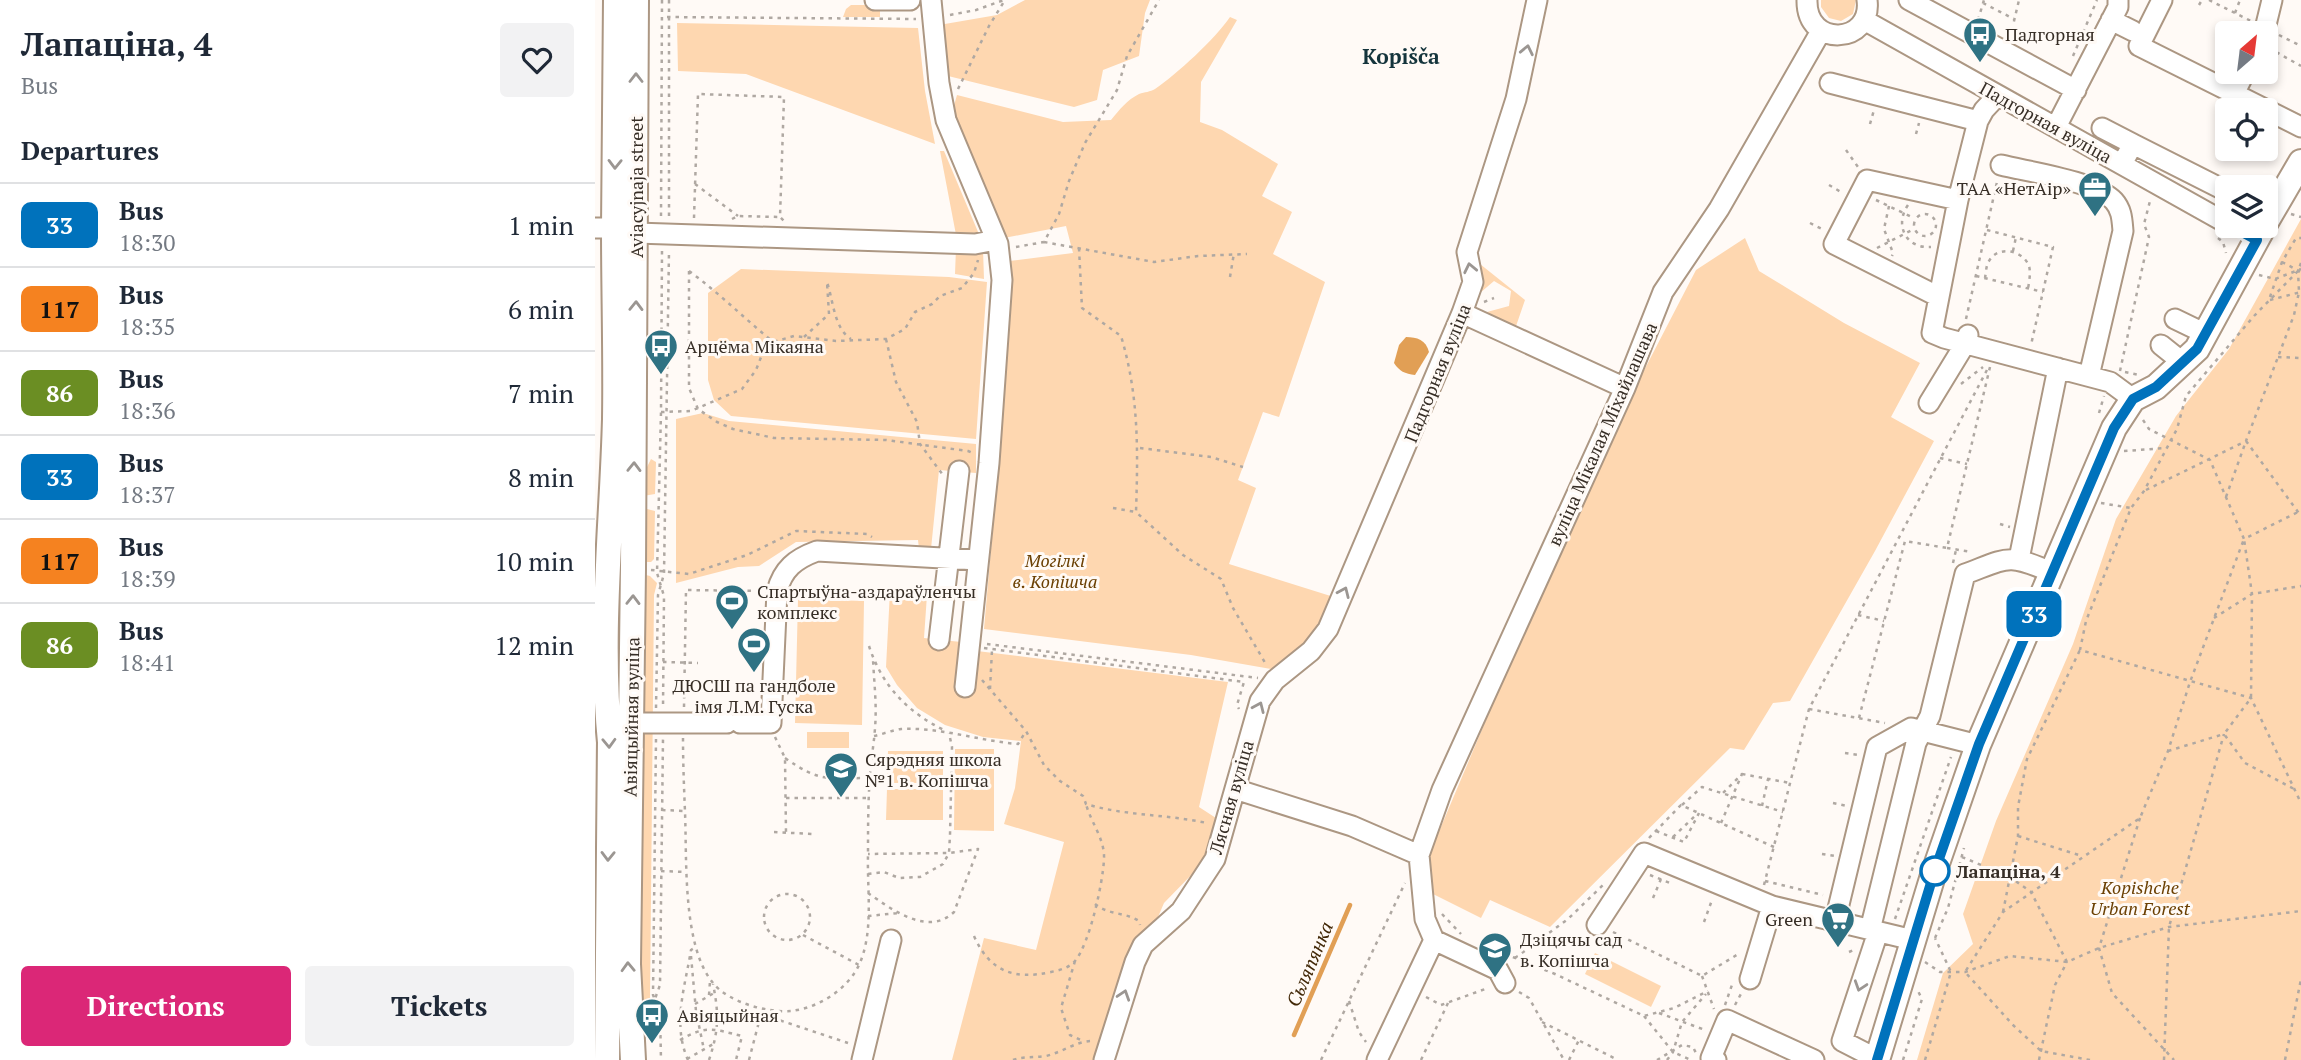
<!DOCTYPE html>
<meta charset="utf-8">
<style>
body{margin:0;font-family:"PT Serif",serif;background:#f2f2f3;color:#1f2937;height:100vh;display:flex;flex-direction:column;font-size:26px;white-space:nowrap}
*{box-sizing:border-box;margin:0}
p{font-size:23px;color:#747a83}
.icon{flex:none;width:38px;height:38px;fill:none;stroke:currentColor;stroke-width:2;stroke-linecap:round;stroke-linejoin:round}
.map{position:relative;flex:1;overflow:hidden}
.sheet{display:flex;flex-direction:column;background:#fff;width:595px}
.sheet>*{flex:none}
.badge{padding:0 14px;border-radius:10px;font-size:24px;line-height:46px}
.needle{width:46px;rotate:28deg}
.tools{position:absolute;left:1620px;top:21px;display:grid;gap:14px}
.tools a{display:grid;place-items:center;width:63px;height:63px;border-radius:7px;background:#fff;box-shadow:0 4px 10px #0003;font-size:35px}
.map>.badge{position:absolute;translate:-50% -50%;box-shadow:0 0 0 4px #fff}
h2{padding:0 21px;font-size:26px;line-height:63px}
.round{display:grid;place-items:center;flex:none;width:74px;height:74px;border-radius:7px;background:#f2f2f3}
.summary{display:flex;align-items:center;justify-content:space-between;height:119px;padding:0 21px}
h1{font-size:33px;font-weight:600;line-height:52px}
.cta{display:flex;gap:14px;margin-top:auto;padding:14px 21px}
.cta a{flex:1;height:80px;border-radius:7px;background:#db2777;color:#fff;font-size:28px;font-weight:600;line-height:80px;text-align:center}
.cta a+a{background:#f2f2f3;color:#1f2937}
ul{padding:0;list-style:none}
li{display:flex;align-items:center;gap:21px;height:84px;padding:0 21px;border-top:2px solid #e0e1e3}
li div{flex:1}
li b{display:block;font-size:26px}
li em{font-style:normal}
li .badge{min-width:77px;font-weight:700;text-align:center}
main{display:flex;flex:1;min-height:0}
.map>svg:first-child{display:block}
.green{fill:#fed7b0}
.water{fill:#e19f55}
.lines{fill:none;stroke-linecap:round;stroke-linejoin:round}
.stream{stroke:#e19f55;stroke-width:4.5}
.minor-casing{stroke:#ac9783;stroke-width:23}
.major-casing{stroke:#ac9783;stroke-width:28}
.path{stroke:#afa8a2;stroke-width:2.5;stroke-dasharray:3.5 5;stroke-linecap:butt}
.minor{stroke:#fff;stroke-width:19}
.major{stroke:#fff;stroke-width:24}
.oneway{stroke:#9b9692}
.line-casing{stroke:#fff;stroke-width:16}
.line{stroke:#0072bc;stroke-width:10}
.stop-dot{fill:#fff;stroke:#0072bc;stroke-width:3.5}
.labels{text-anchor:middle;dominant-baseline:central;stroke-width:6;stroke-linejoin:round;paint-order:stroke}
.poi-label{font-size:18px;fill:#372e26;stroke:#fffaf6;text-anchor:start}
.street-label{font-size:18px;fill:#372e26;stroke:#fffaf6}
.park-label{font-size:18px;font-style:italic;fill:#6b4003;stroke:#fffaf6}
.stop-label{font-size:18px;font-weight:bold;fill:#372e26;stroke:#fffaf6;text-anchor:start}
.water-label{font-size:19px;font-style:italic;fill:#422807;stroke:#fffaf6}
.quarter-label{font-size:21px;font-weight:bold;fill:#14343c;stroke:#fffaf6}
</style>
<main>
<section class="sheet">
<div class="summary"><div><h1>Лапаціна, 4</h1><p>Bus</p></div><a class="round"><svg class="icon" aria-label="heart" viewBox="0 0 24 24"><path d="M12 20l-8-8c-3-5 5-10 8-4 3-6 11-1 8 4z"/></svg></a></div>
<h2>Departures</h2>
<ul>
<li><span class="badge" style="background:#0072bc;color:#fff">33</span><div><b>Bus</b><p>18:30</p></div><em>1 min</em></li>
<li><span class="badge" style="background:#f58220;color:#111">117</span><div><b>Bus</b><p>18:35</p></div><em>6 min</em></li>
<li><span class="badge" style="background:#6b8e23;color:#fff">86</span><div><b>Bus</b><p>18:36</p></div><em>7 min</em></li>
<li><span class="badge" style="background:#0072bc;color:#fff">33</span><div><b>Bus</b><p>18:37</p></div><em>8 min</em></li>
<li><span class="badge" style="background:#f58220;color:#111">117</span><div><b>Bus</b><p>18:39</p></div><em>10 min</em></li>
<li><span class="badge" style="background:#6b8e23;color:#fff">86</span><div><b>Bus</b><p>18:41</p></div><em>12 min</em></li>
</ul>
<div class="cta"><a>Directions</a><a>Tickets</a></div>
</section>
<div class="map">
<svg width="1706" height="1060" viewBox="0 0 1706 1060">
<rect width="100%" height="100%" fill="#fffaf6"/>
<path class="green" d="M430,0H555L550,13L544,56L508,70L502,100L479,107L349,75L344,25L402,15Z
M1261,0L1258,14L1246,21L1234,18L1226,7V0Z
M256,5H279L285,9V17H248L251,9Z
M635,17L642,20L606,82L605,122L627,130L683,164L667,196L697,212L678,254L730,282L684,417L668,412L643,480L661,488L634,564L742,598L711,642L676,669L596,655L389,629L403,469L414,261L478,253L471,226L409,238L356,116L362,95L468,122L516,120C525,109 532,100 544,94C550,92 555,92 560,89C582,74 620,39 635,17Z
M82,23L323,28L330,91L340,144L151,74L83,71Z
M345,151H349L386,239L362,240Z
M1706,219V1060H1322L1348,973L1378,944L1368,914L1401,821L1478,644L1521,519L1581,416L1634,349Z
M1150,238L1164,271L1249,323L1325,363L1296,417L1339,441L1280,551L1195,701L1178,703L1149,750L1135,748L955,927L895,900L886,918L838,894L833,884L832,860L899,701L1028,411L1101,270Z
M361,248L388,249L389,279L360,274Z
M885,264L930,300L920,329L895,318L892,312L914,306L916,291L899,281L885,293L883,290L882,268Z
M146,269L354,277L392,282L381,439L136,416L119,400L113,380V293Z
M108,413L134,421L381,444V473L344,470L336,549H324L323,540L201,542L164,566L143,567L81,583V419Z
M56,459L61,462L60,494L48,496L50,471Z
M48,508L60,511L59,559L56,562H51Z
M51,575L55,576L62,583L59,595L55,1001L54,1008L50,1012L43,964L46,705L50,667Z
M295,591L332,595L329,638L366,642L360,692L376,693L382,651L633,682L604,807L624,820L606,865L569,903L502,1060H357L389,938L441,950L469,842L409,824L420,788L426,741L388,737L350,725L322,708L302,685L291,667Z
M203,599L269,601L267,725L200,723Z
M212,732H254V748H212Z
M360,749H399V831L359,830Z
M293,751H348V783H292Z
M292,789H348V820H291Z
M1000,953L1066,986L1056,1007L990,974Z"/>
<path class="water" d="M811,337C822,337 831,340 834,352L820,375C810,374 804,371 799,363L804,345Z"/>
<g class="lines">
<path class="stream" d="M699,1035L755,905"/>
<g class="minor-casing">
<path id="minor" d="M280,0H315
M336,0L344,83L351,120L403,244L407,280L394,463L370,687
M1212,0C1211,49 1278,44 1272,0
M1314,0L1481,90
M1567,0L1544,46L1706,127
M1269,20L1633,224
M1516,20L1538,31
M1669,33L1677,0
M1235,83L1383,121
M1639,94L1650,72
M1461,127L1523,7V0
M1507,128L1538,144
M1527,164L1538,144L1633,192
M1406,165C1434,172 1500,181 1519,201C1527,210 1527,220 1528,231L1494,376
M1363,200L1344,297L1239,244L1272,180L1363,200L1383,121L1389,110L1403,95
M0,228H19
M41,233L380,244L401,240
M1344,297L1337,333L1349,338L1515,382L1538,399
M867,313L1030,388
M1580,319L1611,334
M1566,345L1581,357L1585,366
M1334,403L1370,344L1373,335
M1424,559L1463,368
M344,640L364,471
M35,723H132
M145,723H176L182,591C188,569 200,559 222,551L383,560
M640,789L757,826L824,855
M1240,921L1282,747L1316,728L1383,745
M1002,925L1049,853L1177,906L1318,940
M1275,930L1321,743L1335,716L1370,574C1413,558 1412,553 1456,572
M1155,979L1177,906
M910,983L903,970L839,940L830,919L824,855L847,790L1030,388L1068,292L1124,209L1226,31
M1282,1059L1247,1041L1283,932
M267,1060L296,940
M509,1060L540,962L548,945L586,911L620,859L665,701L680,680L716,651L733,629L867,313L878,282L872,252L921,99L942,0
M782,1060L839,940
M1121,1060L1116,1058L1132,1020L1219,1060"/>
</g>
<g class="major-casing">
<path id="major" d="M1671,222L1706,162
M12,1060L15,742C4,634 17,527 20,419C21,355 19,292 19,228C19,152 21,76 21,0
M38,1060L33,964L38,569L41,0
M1282,1060L1339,872L1383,745L1519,428L1538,399L1561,387L1602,349L1669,226"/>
</g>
<path class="path" d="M74,0V219
M1614,0L1656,21
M1388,3L1419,19
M1604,5L1607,0
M1640,13L1645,0
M355,15L381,10L409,0
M72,17L321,19
M1383,20L1389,0
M1684,35L1706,46
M1415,38L1424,0
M1674,48L1706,66
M1478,56L1502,0
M363,89L394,26L410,0
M1275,124L1279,110
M1321,134L1324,123
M1251,150L1263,167
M100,184L143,216
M1234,185L1246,192
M1281,200L1319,218
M1313,205C1299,225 1311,249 1336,247
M1294,206L1289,229L1298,253L1297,256
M1319 225a11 11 0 1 1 22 0a11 11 0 1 1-22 0Z
M1696,214L1706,217
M66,216L67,0
M99,218L103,94L189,97L185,217L190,222
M137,219L143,216L185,217
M1215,223L1227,229
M1392,230L1458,247L1436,345
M1623,238L1628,242L1631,253
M449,242L559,262L603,256L652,254
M421,247L449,242L464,214L474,181L490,143L522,90L532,56L564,0
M484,248L487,308L526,336C544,396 543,450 541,512L588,555L626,579L638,608L672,666
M1282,248L1319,229
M67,251L66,412L62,573L69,596L68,708
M1418,251L1421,237
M1687,262L1706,272
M1706,263L1703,271L1659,316L1591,396L1582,429L1549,491L1536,508L1491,621L1485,650L1656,698L1706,803
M94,271V388L103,409L122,422L138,429L179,438L291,440L373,451L380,454
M94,271C124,293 149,318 177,341
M1664,275L1680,279L1706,269
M1381,276L1448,292
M635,277L639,253
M1390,278C1391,273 1391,265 1394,261C1403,245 1428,250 1434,266C1436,273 1434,282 1433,289
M1675,297L1687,262L1701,238H1706
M1675,300L1706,292
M889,302L899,298
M1371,319L1402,182
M209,337L234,314L232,282C238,299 239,329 256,339
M291,339L301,382L322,422L325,444L348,475
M1683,357L1706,358
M1525,371L1554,237L1549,224L1555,201
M1530,372L1544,375
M1366,384L1388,367
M66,412L96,411L147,389L161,370L170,347L178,342L199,336L241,341L291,339L310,329L320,312L337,304L345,296L367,288L379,273L383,260
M1504,413L1509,396
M1548,420L1554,429L1615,460L1649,539L1703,512
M1651,441L1706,516
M545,448L616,457L648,467
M1529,451L1571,448
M1345,458L1372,464
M1551,490L1651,441L1699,315L1704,292L1703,271
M1631,497L1651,441
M1506,503L1536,508
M518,508L541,512
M1405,524L1415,527
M1352,548L1377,552
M1358,563L1361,550
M56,570L94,574L152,555L201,531L272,534L277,537
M1263,615L1289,621
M1619,618L1657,594L1706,586
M392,644L663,678
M274,646C287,686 313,713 351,731
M389,648L649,682L642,705L644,709
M68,662L103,663
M387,680L431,731L449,765L465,781L488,796L491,804C530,816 571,814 612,823
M395,689L397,650
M89,707L91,590L166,591
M61,708L63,595L69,574L74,251
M1214,709L1290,723
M1264,718L1310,541L1352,548L1395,367
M279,736C288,734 298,730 306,729C346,727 384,741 423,744L431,731
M180,737L190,758L191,833
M88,738C88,763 89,787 90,812C92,858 87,946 118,983C133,1002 172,1013 196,1011C223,1008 252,990 264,965C279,932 272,891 273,855C273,829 273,801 275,775C276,759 279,744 280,728C282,705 279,682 278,659
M61,739L58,995L65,1012L66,1060
M1573,751L1629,734
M1250,753L1264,755
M190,758C226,783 232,778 274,778
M277,758L292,759
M1147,774L1195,783
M191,798H275
M1238,803L1252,806
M1087,805L1107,787L1188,812
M1167,806L1173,779
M67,810L90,811
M1545,818L1504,948L1517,993L1579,1060
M1126,823L1147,774L1127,794
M1061,831L1089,842L1104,813
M179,832L217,834
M1423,836L1487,856
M1078,837L1101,815
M1054,838L1086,805L1179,847
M1227,854L1240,856
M1367,857L1415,877L1436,892L1472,962
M66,871L91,872
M273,874L289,872L304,878L325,877L348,864L354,853L355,835L357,747L354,733
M1055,875L1075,883
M1170,881L1228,895
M1169,885L1214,709L1393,368
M273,893C296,909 333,937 359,912L383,849L354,853L273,854
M169 917a23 23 0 1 1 46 0a23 23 0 1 1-46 0Z
M1058,898L1066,879
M500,904C513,915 530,912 544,921L545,925
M1408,912L1423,836V807L1432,759L1485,650
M847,914L866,934
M273,916L304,913
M1300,919L1356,757
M1109,922L1117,900
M1018,932L1107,976L1145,953
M208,935L264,965
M379,936C395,972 419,980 456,972C465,970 474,968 480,961C495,943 508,882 509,859C510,839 496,823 491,804
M1340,938L1353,908L1369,848
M1254,952L1261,949
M910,954L960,974L1049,1016L1079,1008L1113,991
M96,956L101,1011L123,1012
M920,958L973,919L1008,885
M480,961L466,1008L475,1035L488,1041
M1330,962L1345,972H1370L1415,956L1472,962L1504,948L1574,927L1706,911
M1107,976L1119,1009
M924,992L934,998L969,1060
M114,995L115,981
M831,997L846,1005L893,988
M754,1001L764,1032L771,1042
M100,1004L119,993
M1130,1005L1138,982
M1140,1005L1147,992
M1064,1013L1110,1030
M1049,1016L1078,1052L1096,1060
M57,1022L56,1010L65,985L68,739
M85,1022L101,1011L109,1050
M947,1022L1023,1060
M85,1040C111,1025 118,1029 147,1036L141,1060
M92,1059L120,1043
M93,1060C77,1024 90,987 96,950L101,947
M114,1060C124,1030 124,1014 118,984
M154,1060L166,1014L253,1043
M418,1060C429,1056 439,1058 451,1056C468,1052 481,1041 498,1041
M726,1060L810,883
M826,1060L853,1003
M974,1060L984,1040
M1062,1060L1087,1045L1098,1047L1101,1053
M1072,1060L1078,1052L1087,1022L1111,994
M1308,1060L1327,999L1323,991
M1330,1060L1356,972L1340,938
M1444,1060L1460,985L1472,962
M1495,1060L1446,1051L1418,1025L1370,972L1408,912L1545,818L1573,751L1595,682L1649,539L1657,594L1656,698L1629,734L1650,763L1701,790
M1569,1060L1574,927L1629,734
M1690,1060L1706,979"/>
<use href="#minor" class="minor"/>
<use href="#major" class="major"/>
</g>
<defs><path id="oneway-chevron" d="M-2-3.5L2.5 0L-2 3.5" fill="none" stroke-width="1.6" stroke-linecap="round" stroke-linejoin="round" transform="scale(1.75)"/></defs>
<g class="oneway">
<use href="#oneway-chevron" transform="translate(932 50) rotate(-78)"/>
<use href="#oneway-chevron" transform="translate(41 78) rotate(-90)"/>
<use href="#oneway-chevron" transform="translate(20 164) rotate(91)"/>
<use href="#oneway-chevron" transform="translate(875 268) rotate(-102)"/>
<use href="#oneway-chevron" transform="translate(41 306) rotate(-89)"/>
<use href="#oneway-chevron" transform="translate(39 467) rotate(-89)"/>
<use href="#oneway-chevron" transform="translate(749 592) rotate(-66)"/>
<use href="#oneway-chevron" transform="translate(38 600) rotate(-89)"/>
<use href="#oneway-chevron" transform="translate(664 707) rotate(-66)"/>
<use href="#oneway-chevron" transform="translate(14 743) rotate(88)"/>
<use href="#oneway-chevron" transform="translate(13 856) rotate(91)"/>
<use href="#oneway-chevron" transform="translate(33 967) rotate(-92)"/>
<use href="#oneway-chevron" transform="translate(1265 986) rotate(108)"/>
<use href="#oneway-chevron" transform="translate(529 995) rotate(-72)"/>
</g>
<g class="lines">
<g class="line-casing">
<path id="line" d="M1282,1060L1339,873L1384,744L1519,428L1538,399L1561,387L1602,349L1662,240L1636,226"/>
</g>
<use href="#line" class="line"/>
</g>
<defs>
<g id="bus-pin" transform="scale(1.75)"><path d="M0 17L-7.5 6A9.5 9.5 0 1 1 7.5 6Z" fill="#2f7283" stroke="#fffaf6"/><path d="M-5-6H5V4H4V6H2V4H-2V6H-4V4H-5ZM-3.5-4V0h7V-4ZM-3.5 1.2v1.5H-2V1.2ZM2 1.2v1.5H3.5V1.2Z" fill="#fff"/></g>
<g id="office-pin" transform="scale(1.75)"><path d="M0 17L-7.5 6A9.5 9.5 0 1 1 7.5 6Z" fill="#2f7283" stroke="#fffaf6"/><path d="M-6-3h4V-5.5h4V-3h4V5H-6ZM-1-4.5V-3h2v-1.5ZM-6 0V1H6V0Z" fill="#fff"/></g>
<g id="stadium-pin" transform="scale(1.75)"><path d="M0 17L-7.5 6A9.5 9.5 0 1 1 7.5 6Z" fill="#2f7283" stroke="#fffaf6"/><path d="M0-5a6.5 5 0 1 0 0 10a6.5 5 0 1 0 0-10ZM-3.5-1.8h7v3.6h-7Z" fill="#fff"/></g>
<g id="school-pin" transform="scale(1.75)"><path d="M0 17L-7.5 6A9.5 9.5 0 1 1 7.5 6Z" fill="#2f7283" stroke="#fffaf6"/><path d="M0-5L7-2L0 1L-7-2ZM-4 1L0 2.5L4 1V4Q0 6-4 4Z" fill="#fff"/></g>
<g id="supermarket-pin" transform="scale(1.75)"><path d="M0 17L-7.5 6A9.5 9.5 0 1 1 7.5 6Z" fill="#2f7283" stroke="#fffaf6"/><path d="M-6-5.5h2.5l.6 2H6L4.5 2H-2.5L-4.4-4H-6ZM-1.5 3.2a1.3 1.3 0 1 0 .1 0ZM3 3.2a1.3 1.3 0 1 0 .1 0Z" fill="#fff"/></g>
</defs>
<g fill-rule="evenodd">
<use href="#bus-pin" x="1385" y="34"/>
<use href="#office-pin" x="1500" y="188"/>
<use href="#bus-pin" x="66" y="346"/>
<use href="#stadium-pin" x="137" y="601"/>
<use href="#stadium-pin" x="159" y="644"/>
<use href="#school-pin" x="246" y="769"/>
<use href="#supermarket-pin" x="1243" y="919"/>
<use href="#school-pin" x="900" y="949"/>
<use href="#bus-pin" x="57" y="1015"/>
</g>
<circle class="stop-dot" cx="1340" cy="871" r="14"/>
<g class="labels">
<g class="poi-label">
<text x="1410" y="34">Падгорная</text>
<text x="1476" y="188" text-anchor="end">ТАА «НетАір»</text>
<text x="90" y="346">Арцёма Мікаяна</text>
<text x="162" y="591">Спартыўна-аздараўленчы<tspan x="162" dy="21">комплекс</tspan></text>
<text x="159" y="685" text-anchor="middle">ДЮСШ па гандболе<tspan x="159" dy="21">імя Л.М. Гуска</tspan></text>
<text x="270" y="759">Сярэдняя школа<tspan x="270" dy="21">№1 в. Копішча</tspan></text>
<text x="1218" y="919" text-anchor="end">Green</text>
<text x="925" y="939">Дзіцячы сад<tspan x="925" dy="21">в. Копішча</tspan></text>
<text x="82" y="1015">Авіяцыйная</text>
</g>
<g class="street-label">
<text transform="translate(1451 122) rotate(29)">Падгорная вуліца</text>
<text transform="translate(41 187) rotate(-90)">Aviacyjnaja street</text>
<text transform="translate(842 373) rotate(-68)">Падгорная вуліца</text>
<text transform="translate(1007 434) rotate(-66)">вуліца Мікалая Міхайлашава</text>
<text transform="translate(36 717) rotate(-89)">Авіяцыйная вуліца</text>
<text transform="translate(636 797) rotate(-74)">Лясная вуліца</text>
</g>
<g class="park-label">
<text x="460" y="560">Могілкі<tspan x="460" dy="21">в. Копішча</tspan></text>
<text x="1545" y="887">Kopishche<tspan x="1545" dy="21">Urban Forest</tspan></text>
</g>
<g class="stop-label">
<text x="1361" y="871">Лапаціна, 4</text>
</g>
<g class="water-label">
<text transform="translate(714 964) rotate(-67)">Сьляпянка</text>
</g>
<g class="quarter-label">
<text x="806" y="56">Kopišča</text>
</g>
</g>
</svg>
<div class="tools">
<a><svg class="needle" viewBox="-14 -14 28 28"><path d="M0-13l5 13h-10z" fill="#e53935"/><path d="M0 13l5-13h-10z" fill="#747a83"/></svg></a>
<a><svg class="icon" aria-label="locate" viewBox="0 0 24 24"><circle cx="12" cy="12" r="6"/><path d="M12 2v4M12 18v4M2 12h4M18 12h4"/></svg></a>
<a><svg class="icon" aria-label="layers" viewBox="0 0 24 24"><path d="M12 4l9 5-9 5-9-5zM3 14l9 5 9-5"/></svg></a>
</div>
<b class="badge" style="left:1439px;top:614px;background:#0072bc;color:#fff">33</b>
</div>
</main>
